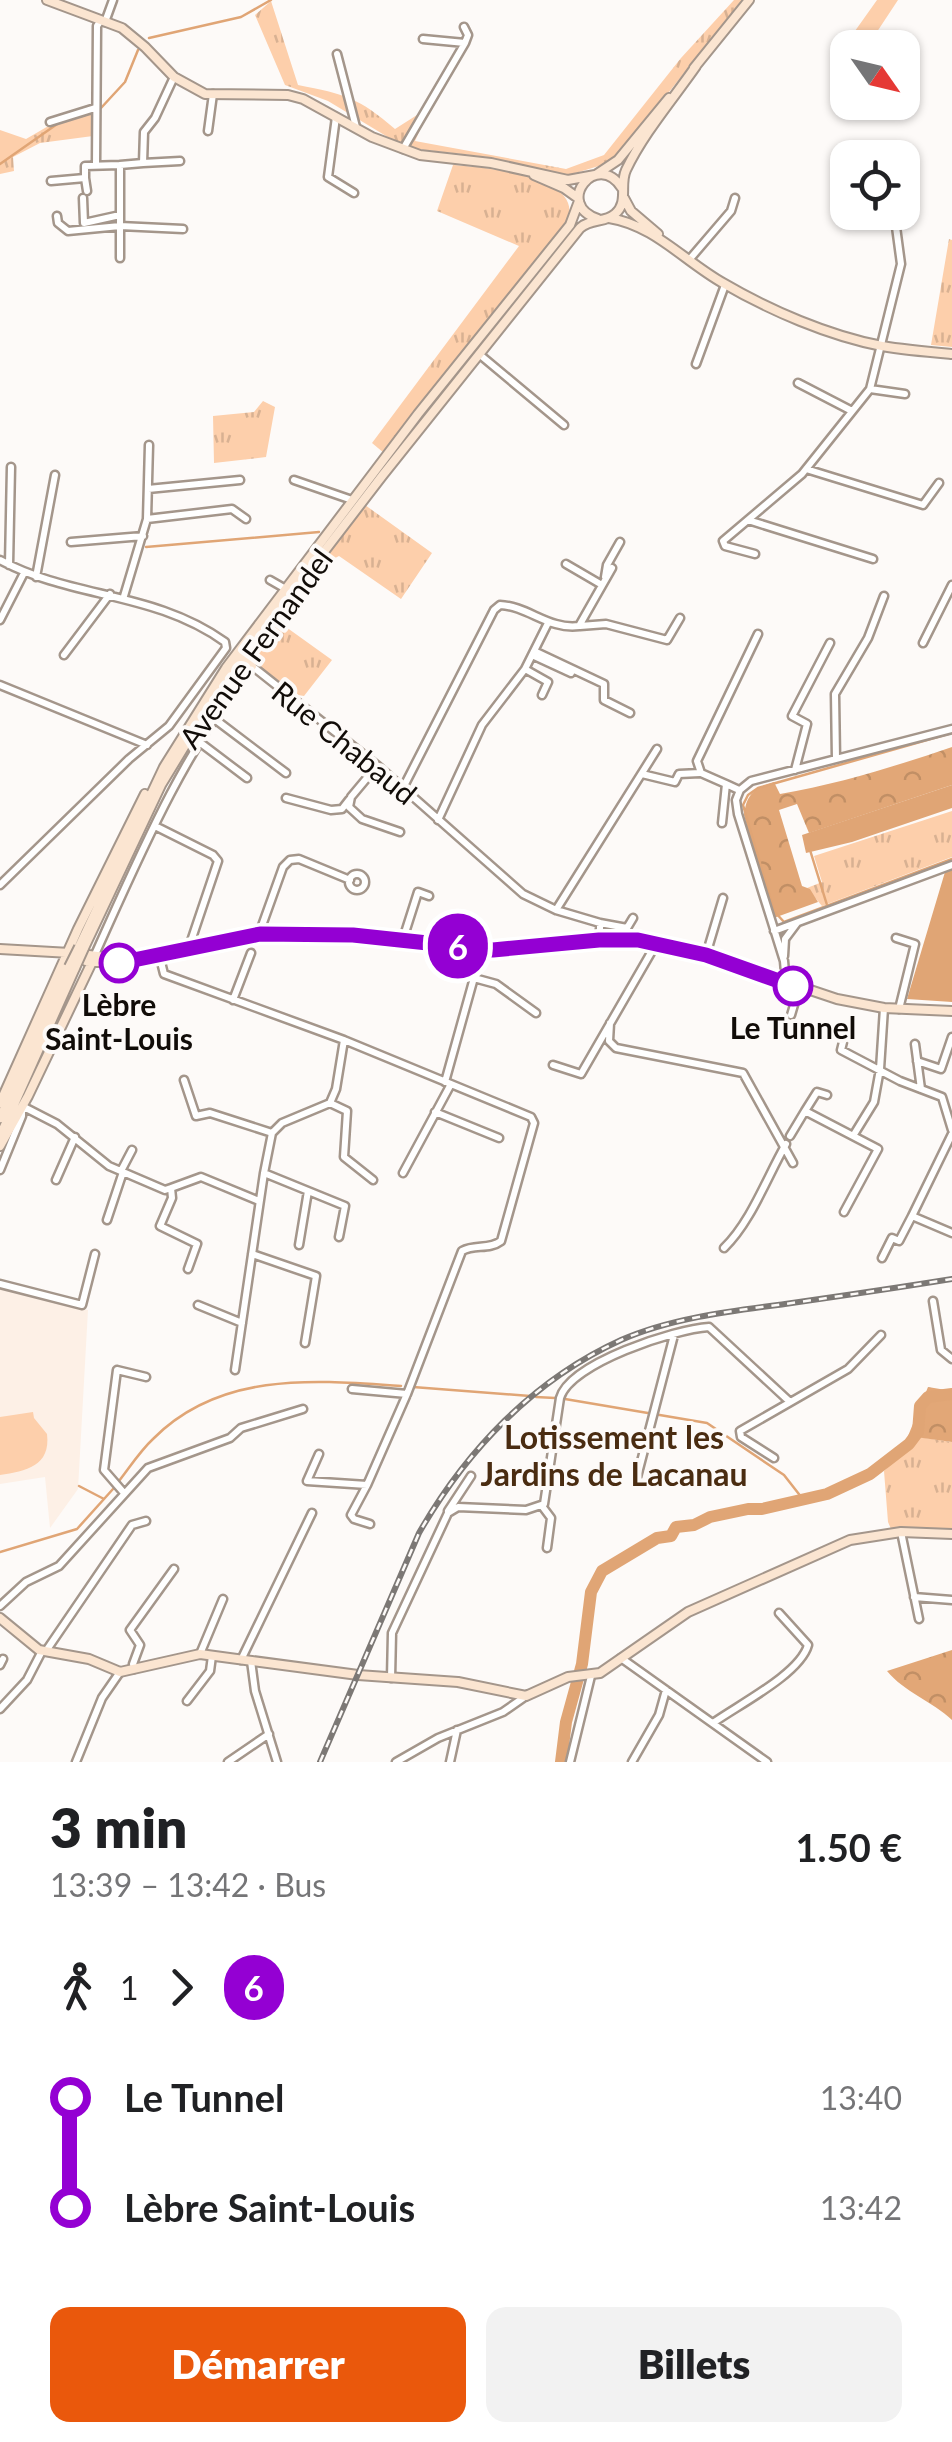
<!DOCTYPE html>
<html lang="fr">
<meta charset="utf-8">
<style>
body{margin:0;font-family:Lato,sans-serif;background:#f2f2f2;color:#202124;height:100vh;display:flex;flex-direction:column;font-size:38px;white-space:nowrap}
*{box-sizing:border-box;margin:0}
p{font-size:32px;color:#757577}
.icon{flex:none;width:55px;height:55px;fill:none;stroke:currentColor;stroke-width:2;stroke-linecap:round;stroke-linejoin:round}
.map{position:relative;height:1762px;overflow:hidden}
.details{display:flex;flex-direction:column;background:#fff;flex:1}
.details>*{flex:none}
.badge{padding:0 20px;border-radius:32px;font-size:35px;line-height:65px}
.needle{width:65px;rotate:124deg}
.fabs{position:absolute;left:830px;top:30px;display:grid;gap:20px}
.fabs a{display:grid;place-items:center;width:90px;height:90px;border-radius:20px;background:#fff;box-shadow:0 2px 8px #0004;font-size:50px}
.map>.badge{position:absolute;translate:-50% -50%;box-shadow:0 0 0 5px #fff}
.legs{display:flex;align-items:center;gap:15px;height:110px;padding:0 50px;font-size:32px}
.legs p{margin-inline-start:auto}
.headline{display:flex;align-items:center;justify-content:space-between;height:170px;padding:0 50px}
h1{font-size:55px;font-weight:800;line-height:75px}
.cta{display:flex;gap:20px;margin-top:auto;padding:20px 50px}
.cta a{flex:1;height:115px;border-radius:20px;background:#ea580c;color:#fff;font-size:40px;font-weight:800;line-height:115px;text-align:center}
.cta a+a{background:#f2f2f2;color:#202124}
ul{padding:0 50px;list-style:none}
li{display:flex;align-items:center;gap:35px;height:110px;font-size:38px}
li i{display:grid;place-items:center;width:15px;height:100%;margin:0 12px;background:currentColor}
li i::after{content:'';width:25px;height:25px;margin:-12px;border:8px solid;border-radius:50%;background:#fff}
li p{margin-inline-start:auto}
li:first-child i{background:linear-gradient(#0000 50%,currentColor 0)}
li:last-child i{background:linear-gradient(currentColor 50%,#0000 0)}
.map>svg:first-child{display:block}
.built{fill:#fdf0e6}
.grass{fill:url(#grass-tufts)}
.forest{fill:url(#forest-crowns)}
.pitch{fill:#fdcfab}
.water{fill:#e0a575}
.lines{fill:none;stroke-linecap:round;stroke-linejoin:round}
.stream{stroke:#e0a575;stroke-width:2.5}
.river{stroke:#e0a575;stroke-width:12}
.street-casing{stroke:#a4968b;stroke-width:11}
.secondary-casing{stroke:#a4968b;stroke-width:12}
.street{stroke:#fff;stroke-width:6}
.secondary{stroke:#fbe5d1;stroke-width:8}
.rail-casing{stroke:#7c7875;stroke-width:6}
.rail{stroke:#fdfaf8;stroke-width:2.5;stroke-dasharray:8;stroke-linecap:butt}
.secondary-bridge-casing{stroke:#a4968b;stroke-width:12;stroke-linecap:butt}
.secondary-bridge{stroke:#fbe5d1;stroke-width:8}
.line-1-casing{stroke:#fff;stroke-width:22}
.line-1{stroke:#9400d3;stroke-width:15}
.stop-1-dot{fill:#fff;stroke:#9400d3;stroke-width:5}
.labels{text-anchor:middle;dominant-baseline:central;stroke-width:8;stroke-linejoin:round;paint-order:stroke}
.street-label{font-size:30px;fill:#110c08;stroke:#fdfaf8}
.stop-label{font-size:30px;font-weight:bold;fill:#110c08;stroke:#fdfaf8}
.neighbourhood-label{font-size:32px;font-weight:bold;fill:#4a2c11;stroke:#fdfaf8}
</style>
<div class="map">
<svg width="952" height="1762" viewBox="0 0 952 1762">
<defs>
<pattern id="grass-tufts" width="24" height="20" patternUnits="userSpaceOnUse" patternTransform="scale(2.5)"><rect width="24" height="20" fill="#fdcfab"/><path d="M3 7l-1-3M5 7V3M7 7l1-3M15 17l-1-3M17 17v-4M19 17l1-3" fill="none" stroke="#d8b192"/></pattern>
<pattern id="forest-crowns" width="20" height="18" patternUnits="userSpaceOnUse" patternTransform="scale(2.5)"><rect width="20" height="18" fill="#e2a777"/><path d="M2 6a3 3 0 1 1 6 0M12 15a3 3 0 1 1 6 0" fill="none" stroke="#c18f65"/></pattern>
</defs>
<rect width="100%" height="100%" fill="#fdfaf8"/>
<path class="built" d="M0,1287L88,1310L78,1489L50,1528L45,1477L0,1484Z"/>
<path class="grass" d="M734,0H742L619,155L612,162L569,175L488,157L417,149L391,139L328,101L285,85L255,15L271,1L298,85C345,94 359,98 395,129L417,115L425,119L415,141L566,169L604,155L681,58Z
M877,0H898L867,47L850,38Z
M93,110V136L40,143L13,157L14,171L0,174V130L26,139L57,121Z
M453,165C483,167 583,175 568,219L384,453L372,443L519,246L437,211Z
M949,239L952,240V347L931,345Z
M263,401L275,407L266,457L214,463L213,416L254,412Z
M365,505L432,553L401,599L339,556C319,564 291,606 286,627L332,660L304,696L298,695L255,663L254,656Z
M952,811V857L822,906L807,888L822,882L814,856Z
M919,1437L952,1442V1529H891L888,1522L884,1471Z"/>
<path class="forest" d="M952,747V785L809,833L797,804L779,810L802,886L810,889L818,902L771,919L744,815C747,793 754,789 774,782L780,794C839,784 896,766 952,747Z
M928,1387L952,1391V1442L908,1436Z
M952,1650V1720C932,1701 904,1692 887,1671Z"/>
<path class="pitch" d="M33,1412L34,1418L47,1434C51,1466 26,1471 0,1475V1417Z"/>
<path class="water" d="M952,785V808L852,842L806,853L802,835Z
M952,869V1002L907,999L945,872Z"/>
<g class="lines">
<path class="stream" d="M149,38L241,17L271,0
M101,108L125,82L138,50
M0,164L60,122
M146,547L319,532
M952,733L758,788L748,795L743,805L774,911L784,922L952,859
M810,850L827,905
M413,1387L530,1396
M536,1397L555,1398
M565,1399L707,1423L784,1475L802,1498
M119,1481C130,1467 140,1451 153,1439C220,1371 315,1380 401,1386
M79,1486L104,1499
M0,1552L77,1529L113,1489"/>
<path class="river" d="M561,1762L566,1722L582,1664L591,1592L602,1571L657,1538L671,1536L676,1527L694,1525L710,1517L748,1509H762L827,1494L870,1474L909,1444L918,1432L920,1406L928,1397L952,1394"/>
<g class="street-casing">
<path id="street" d="M105,22L113,0
M464,27L468,35L465,43
M337,54L356,127
M336,117L328,177L354,193
M50,122L95,108
M208,131L213,94
M403,149L465,43L423,39
M143,163L180,161
M96,165L97,26L101,20
M85,178L87,191
M51,181L85,178V166L120,165
M83,198L84,223L120,215
M902,198L910,182
M57,216L58,223L68,231L120,226L183,229
M120,258V165L143,163L144,132L155,118L174,77
M689,260L731,211L735,198
M479,354L564,425
M696,364L725,285
M798,383L852,411
M870,389L905,394
M806,469L923,505L939,483
M294,480L352,500
M148,489L240,480
M147,519L232,509L246,519
M748,520L873,559
M71,542L143,536
M755,554L725,546L723,541L802,474L870,389L901,264L894,212
M0,560C72,599 154,591 225,642L226,648L169,726L129,759L0,885
M566,564L602,585
M9,565L11,467
M36,577L55,475
M605,577L607,565L620,542
M270,580L284,588
M124,596L147,519L149,445
M0,620L24,573
M580,626L606,624L667,640L680,618
M923,643L952,585
M534,651L604,684V700L630,713
M64,655L110,594
M532,655L571,673
M525,669L548,682L542,695
M0,685L147,745
M212,717L286,773
M198,741L247,778
M836,759L835,694L868,638L884,596
M377,766L351,797L349,807L362,819L400,832
M795,770L807,724L792,716L830,643
M642,774L675,782L679,774L700,773
M726,784L701,773L697,761L758,634
M403,788L494,610L500,605C528,606 549,630 579,626L612,568
M740,790L751,781L952,729
M740,790L736,800L738,814L784,961L786,984
M286,798L331,810L342,809L349,800
M438,820L482,725L525,669L548,623
M722,823L726,784L739,790
M155,826L213,855L218,861L189,947
M349 882a8 8 0 1 1 16 0a8 8 0 1 1-16 0Z
M556,910L657,749
M600,923L627,928L633,918
M774,931L952,865
M259,934L283,867L290,860L299,859L350,880
M896,938L915,944L899,1009
M403,939L418,892L429,896
M159,954L164,974L344,1040L531,1117L534,1123L501,1241C489,1250 475,1244 462,1251L407,1394L367,1485L307,1481L319,1454
M706,955L723,898
M784,956L785,939L797,923
M93,959C139,857 182,754 252,666L378,766L523,894L556,910L600,923V940
M474,978L496,984L536,1013
M233,1000L251,953
M791,1015L799,988
M610,1023L609,1041L616,1048L743,1073L793,1163
M845,1034L841,1050L900,1081L942,1097L952,1130
M915,1044L921,1089
M917,1061L941,1069L952,1037
M553,1065L581,1074L656,944
M184,1080L196,1116L210,1113L272,1133
M445,1082L482,949
M827,1095L817,1092L805,1111L853,1136L874,1102L880,1069L884,1008
M330,1103L347,1111L344,1157L373,1180
M435,1112L499,1138
M952,1134L912,1216L952,1233
M790,1136L805,1111
M0,1170L22,1116V1106L57,1124L109,1166L165,1190L171,1188L172,1198L160,1226L197,1244L188,1269
M121,1171L132,1150
M264,1173L345,1206L339,1237
M403,1173L451,1084
M56,1180L75,1137
M171,1188L201,1177L259,1201
M844,1212L878,1149L853,1136
M107,1220L123,1172
M299,1245L308,1191
M724,1248C751,1222 767,1177 786,1144
M252,1254L316,1276L305,1343
M882,1258L892,1238L899,1241L912,1216
M0,1284L82,1305L95,1254
M933,1301L941,1350L952,1359
M198,1305L242,1323
M235,1370L264,1173L272,1133L282,1123L330,1103L336,1089L344,1040
M352,1389L407,1394
M774,1458L741,1437L740,1431L848,1369L881,1335
M637,1477L674,1335
M367,1485L351,1515L354,1519L370,1524
M124,1493L104,1470L117,1370L146,1377
M542,1506L551,1518L547,1548
M448,1511L471,1476
M901,1532L919,1619
M914,1597L952,1600
M0,1606L26,1582L59,1566L148,1468L230,1438L241,1428L303,1409
M46,1651L132,1525L146,1521
M200,1654L223,1599
M621,1658L767,1762
M241,1660L312,1513
M251,1661L255,1691L277,1762
M0,1665L3,1659
M134,1669L133,1664L140,1645L130,1630L174,1569
M391,1678L392,1633L448,1513L458,1507L526,1510L544,1504L560,1398C570,1363 675,1329 709,1327L790,1402
M187,1701L210,1671L212,1656
M0,1709L27,1680L42,1651
M713,1723C738,1705 800,1674 808,1645L779,1613
M76,1762L102,1698L120,1672
M228,1762L269,1734
M396,1762L438,1738L503,1712L526,1696
M450,1762L457,1730
M570,1762L591,1676
M632,1762L659,1715L666,1690"/>
</g>
<g class="secondary-casing">
<path id="secondary" d="M47,0L122,28L145,47L174,77L205,94L288,95L303,99L372,137L420,155L491,163L568,180L595,175
M694,68L749,0
M597,174L618,160L669,98
M534,175L564,188L578,198
M624,198L631,211L658,234
M609,218C654,225 684,261 723,283C769,310 829,336 882,346C905,350 929,352 952,354
M598,219C553,204 597,149 622,188
M251,647L248,659L252,666
M79,947L164,767L226,668L418,414L570,225L579,201
M84,948L161,785L221,686L382,476L580,228C591,218 605,223 615,214C629,202 619,185 626,170C643,134 673,99 696,66
M0,949L70,953
M89,955L122,959
M86,961L119,963L259,934L353,935L493,950L599,940H638L706,955L837,999L884,1008L952,1011
M0,1103L78,929L145,794
M0,1118L69,967
M0,1136L75,968
M0,1146L28,1096L92,962
M0,1618L39,1650L89,1659L120,1672L200,1654L358,1675L458,1682L526,1696L568,1677L600,1673L688,1612L850,1540L901,1532L952,1534"/>
</g>
<use href="#street" class="street"/>
<use href="#secondary" class="secondary"/>
<g class="rail-casing">
<path id="rail" d="M320,1762L419,1533C466,1451 533,1380 621,1340C671,1318 731,1311 785,1304C841,1296 896,1288 952,1279"/>
</g>
<use href="#rail" class="rail"/>
<g class="secondary-bridge-casing">
<path id="secondary-bridge" d="M69,967L79,947
M75,968L84,948"/>
</g>
<use href="#secondary-bridge" class="secondary-bridge"/>
</g>
<g class="lines">
<g class="line-1-casing">
<path id="line-1" d="M119,963L260,934L353,935L493,950L599,940H638L706,955L793,986"/>
</g>
<use href="#line-1" class="line-1"/>
</g>
<g class="stop-1-dot">
<circle cx="119" cy="963" r="18"/>
<circle cx="793" cy="986" r="18"/>
</g>
<g class="labels">
<g class="street-label">
<text transform="translate(255 648) rotate(-54)">Avenue Fernandel</text>
<text transform="translate(345 742) rotate(39)">Rue Chabaud</text>
</g>
<g class="stop-label">
<text x="119" y="1004">Lèbre<tspan x="119" dy="34">Saint-Louis</tspan></text>
<text x="793" y="1027">Le Tunnel</text>
</g>
<g class="neighbourhood-label">
<text x="614" y="1436">Lotissement les<tspan x="614" dy="37">Jardins de Lacanau</tspan></text>
</g>
</g>
</svg>
<div class="fabs">
<a><svg class="needle" viewBox="-14 -14 28 28"><path d="M0-13l5 13h-10z" fill="#e53935"/><path d="M0 13l5-13h-10z" fill="#757577"/></svg></a>
<a><svg class="icon" aria-label="locate" viewBox="0 0 24 24"><circle cx="12" cy="12" r="6"/><path d="M12 2v4M12 18v4M2 12h4M18 12h4"/></svg></a>
</div>
<b class="badge" style="left:458px;top:946px;background:#9400d3;color:#fff">6</b>
</div>
<section class="details">
<div class="headline"><div><h1>3 min</h1><p>13:39 – 13:42 · Bus</p></div><b>1.50 €</b></div>
<div class="legs"><svg class="icon" aria-label="walk" viewBox="0 0 24 24"><circle cx="13" cy="4" r="2"/><path d="M13 8l-2 6 4 7M11 14l-3 7M7 12l3-4h3l4 4"/></svg>1<svg class="icon" aria-label="forward" viewBox="0 0 24 24"><path d="M9 5l7 7-7 7"/></svg><b class="badge" style="background:#9400d3;color:#fff">6</b></div>
<ul>
<li><i style="color:#9400d3"></i><b>Le Tunnel</b><p>13:40</p></li>
<li><i style="color:#9400d3"></i><b>Lèbre Saint-Louis</b><p>13:42</p></li>
</ul>
<div class="cta"><a>Démarrer</a><a>Billets</a></div>
</section>
